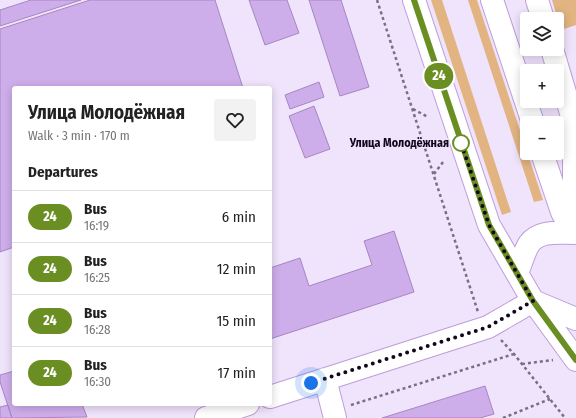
<!DOCTYPE html>
<meta charset="utf-8">
<style>
body{margin:0;font-family:"Fira Sans Condensed",sans-serif;background:#f2f2f2;color:#222;height:100vh;display:flex;flex-direction:column;font-size:15px;white-space:nowrap}
*{box-sizing:border-box;margin:0}
p{font-size:13px;color:#767676}
.icon{flex:none;width:22px;height:22px;fill:none;stroke:currentColor;stroke-width:2;stroke-linecap:round;stroke-linejoin:round}
.map{position:relative;flex:1;overflow:hidden}
.details{position:absolute;left:12px;top:86px;width:260px;height:320px;display:flex;flex-direction:column;background:#fff;border-radius:4px;box-shadow:0 2px 10px #0003}
.details>*{flex:none}
.badge{padding:0 8px;border-radius:13px;font-size:14px;line-height:26px}
.fabs{position:absolute;left:520px;top:12px;display:grid;gap:8px}
.fabs a{display:grid;place-items:center;width:44px;height:44px;border-radius:4px;background:#fff;box-shadow:0 2px 10px #0003;font-size:20px}
.you{position:absolute;width:20px;height:20px;margin:-10px;border:3px solid #fff;border-radius:50%;background:#1a73e8;box-shadow:0 0 0 6px #1a73e833}
.map>.badge{position:absolute;translate:-50% -50%;box-shadow:0 0 0 2px #fff}
h2{padding:0 16px;font-size:15px;line-height:36px}
.round{display:grid;place-items:center;flex:none;width:42px;height:42px;border-radius:4px;background:#f2f2f2}
.summary{display:flex;align-items:center;justify-content:space-between;height:68px;padding:0 16px}
h1{font-size:19px;font-weight:700;line-height:30px}
ul{padding:0;list-style:none}
li{display:flex;align-items:center;gap:12px;height:52px;padding:0 16px;border-top:1px solid #e0e0e0}
li div{flex:1}
li b{display:block;font-size:15px}
li em{font-style:normal}
li .badge{min-width:44px;font-weight:700;text-align:center}
.map>svg:first-child{display:block}
.green{fill:#e2b482}
.building{fill:#ceadeb;stroke:#a687c1}
.lines{fill:none;stroke-linecap:round;stroke-linejoin:round}
.minor-casing{stroke:#bd9ed9;stroke-width:24}
.path{stroke:#7a6e84;stroke-width:2.5;stroke-dasharray:3 3;stroke-linecap:butt}
.minor{stroke:#fff;stroke-width:22}
.line-casing{stroke:#fff;stroke-width:9}
.line{stroke:#6b8e23;stroke-width:6}
.walk{stroke:#12071b;stroke-width:4;stroke-dasharray:0 7.2}
.stop-dot{fill:#fff;stroke:#6b8e23;stroke-width:2}
.labels{text-anchor:middle;dominant-baseline:central;stroke-width:3;stroke-linejoin:round;paint-order:stroke}
.stop-label{font-size:12px;font-weight:bold;fill:#12071b;stroke:#f0e3fc;text-anchor:end}
</style>
<div class="map">
<svg width="576" height="418" viewBox="0 0 576 418">
<rect width="100%" height="100%" fill="#f0e3fc"/>
<path class="green" d="M431,0H442L511,212L502,215Z
M468,0H477L543,200L534,202Z
M552,0H576V25L561,30Z"/>
<path class="building" d="M31,0H81L0,26V10Z
M90,0H215L243,88H14V247L0,252V29Z
M249,0H287L299,33L265,45Z
M309,0H341L369,87L340,96Z
M319,82L324,97L290,109L285,95Z
M314,106L330,149L305,158L289,116Z
M394,231L414,292L270,339V268L300,258L309,286L372,265L364,241Z
M14,371V404H82L87,417L12,418L0,382V375Z
M485,386L494,414L480,418H382Z
M8,405L12,418H0V407Z"/>
<g class="lines">
<g class="minor-casing">
<path id="minor" d="M414,0L489,225L533,301L576,360
M492,0L533,123
M537,0L543,19
M552,49L574,123V233
M542,153L562,212L571,228
M517,273C521,264 524,252 529,244C539,230 559,233 574,233
M533,301L576,319
M325,379L335,418
M270,397L488,327L533,301
M206,418L248,404"/>
</g>
<path class="path" d="M377,0L478,312
M413,109L428,117
M434,174L443,162
M501,340L514,354L565,418
M522,364L553,360
M351,405L514,354
M503,418L550,399"/>
<use href="#minor" class="minor"/>
</g>
<g class="lines">
<g class="line-casing">
<path id="line" d="M414,0L489,225L533,301L576,360"/>
</g>
<use href="#line" class="line"/>
<path class="walk" d="M311,383L488,327L533,301L489,225L461,143"/>
</g>
<circle class="stop-dot" cx="461" cy="143" r="8"/>
<g class="labels">
<g class="stop-label">
<text x="449" y="143">Улица Молодёжная</text>
</g>
</g>
</svg>
<div class="fabs">
<a><svg class="icon" aria-label="layers" viewBox="0 0 24 24"><path d="M12 4l9 5-9 5-9-5zM3 14l9 5 9-5"/></svg></a>
<a>+</a>
<a>−</a>
</div>
<div class="you" style="left:311px;top:383px"></div>
<b class="badge" style="left:439px;top:76px;background:#6b8e23;color:#fff">24</b>
<section class="details">
<div class="summary"><div><h1>Улица Молодёжная</h1><p>Walk · 3 min · 170 m</p></div><a class="round"><svg class="icon" aria-label="heart" viewBox="0 0 24 24"><path d="M12 20l-8-8c-3-5 5-10 8-4 3-6 11-1 8 4z"/></svg></a></div>
<h2>Departures</h2>
<ul>
<li><span class="badge" style="background:#6b8e23;color:#fff">24</span><div><b>Bus</b><p>16:19</p></div><em>6 min</em></li>
<li><span class="badge" style="background:#6b8e23;color:#fff">24</span><div><b>Bus</b><p>16:25</p></div><em>12 min</em></li>
<li><span class="badge" style="background:#6b8e23;color:#fff">24</span><div><b>Bus</b><p>16:28</p></div><em>15 min</em></li>
<li><span class="badge" style="background:#6b8e23;color:#fff">24</span><div><b>Bus</b><p>16:30</p></div><em>17 min</em></li>
</ul>
</section>
</div>
